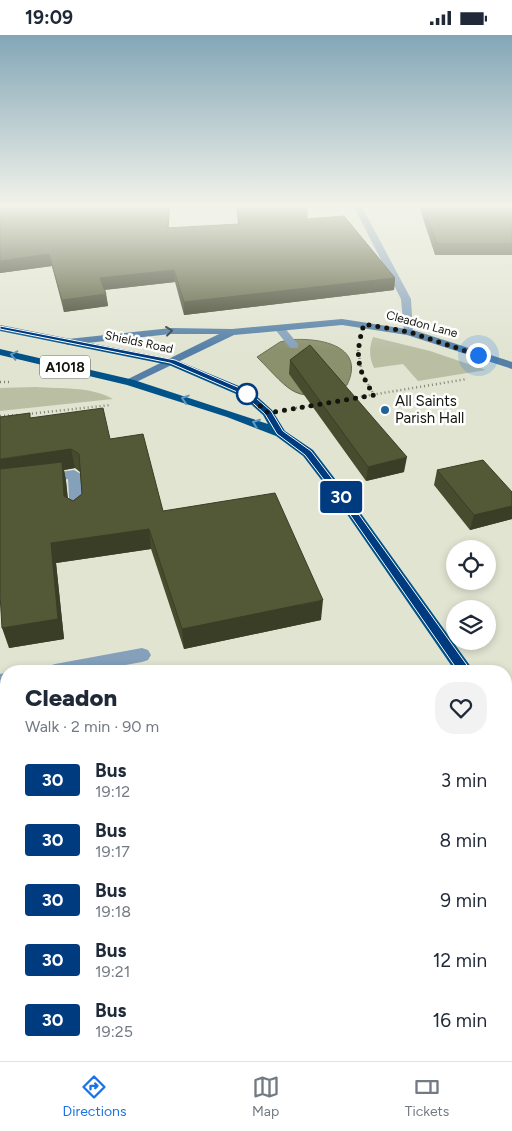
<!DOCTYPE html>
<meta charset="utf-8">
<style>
body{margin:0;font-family:Figtree,sans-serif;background:#f2f2f3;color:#1f2937;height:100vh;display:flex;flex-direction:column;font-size:19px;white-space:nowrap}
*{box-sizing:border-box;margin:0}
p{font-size:16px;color:#747a83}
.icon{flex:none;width:28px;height:28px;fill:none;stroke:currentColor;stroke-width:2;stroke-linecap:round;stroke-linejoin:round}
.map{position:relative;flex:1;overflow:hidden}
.panel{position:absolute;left:0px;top:630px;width:512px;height:396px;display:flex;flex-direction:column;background:#fff;border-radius:20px 20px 0 0;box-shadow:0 2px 8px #0003}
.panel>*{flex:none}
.badge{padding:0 10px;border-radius:4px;font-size:18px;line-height:32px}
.fabs{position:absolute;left:446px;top:505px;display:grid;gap:10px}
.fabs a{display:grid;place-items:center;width:50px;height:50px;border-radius:50%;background:#fff;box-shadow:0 2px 8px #0003;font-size:25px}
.you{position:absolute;width:25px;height:25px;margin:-12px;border:4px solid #fff;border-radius:50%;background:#1a73e8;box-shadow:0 0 0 8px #1a73e833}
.map>.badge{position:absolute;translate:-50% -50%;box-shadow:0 0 0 2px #fff}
.round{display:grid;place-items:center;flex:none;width:52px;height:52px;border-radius:20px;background:#f2f2f3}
.overview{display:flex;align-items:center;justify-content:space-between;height:85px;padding:0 25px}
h1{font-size:24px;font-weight:800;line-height:38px}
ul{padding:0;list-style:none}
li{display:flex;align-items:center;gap:15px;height:60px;padding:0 25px}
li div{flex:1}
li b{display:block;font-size:19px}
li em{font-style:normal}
li .badge{min-width:55px;font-weight:700;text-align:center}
.status{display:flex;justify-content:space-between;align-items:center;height:35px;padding:0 25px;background:#fff;direction:ltr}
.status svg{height:14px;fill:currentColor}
.tabs{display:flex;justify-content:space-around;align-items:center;height:70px;border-top:1px solid #e0e1e3;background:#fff;font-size:14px;color:#747a83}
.tabs a{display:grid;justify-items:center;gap:2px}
.tabs .active{color:#1a73e8}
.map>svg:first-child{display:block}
.green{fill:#babfa4}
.water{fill:#8b916d;stroke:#676c50}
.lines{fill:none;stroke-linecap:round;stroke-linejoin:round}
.path{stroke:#818376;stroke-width:2.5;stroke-dasharray:1 3;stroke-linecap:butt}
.lane{fill:#84a0bb;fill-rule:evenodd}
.street{fill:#84a0bb;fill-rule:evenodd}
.secondary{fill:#557fa6;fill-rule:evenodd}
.highway{fill:#005288;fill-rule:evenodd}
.wall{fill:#474c2e;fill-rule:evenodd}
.shaded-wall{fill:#3a3e26}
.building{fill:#535836;stroke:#3a3e26}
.oneway{stroke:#2b3a43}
.oneway2{stroke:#6697b8}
.line{fill:#003b80;stroke:#fff}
.walk{stroke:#14150e;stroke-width:5;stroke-dasharray:0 9}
.stop-dot{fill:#fff;stroke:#003b80;stroke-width:2.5}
.poi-dot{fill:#206398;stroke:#fff;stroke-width:2}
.labels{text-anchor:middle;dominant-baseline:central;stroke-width:5;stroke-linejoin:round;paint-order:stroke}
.far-street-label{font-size:12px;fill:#14150e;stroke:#fff}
.shield{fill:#fff;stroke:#5a5b56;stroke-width:1}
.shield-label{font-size:14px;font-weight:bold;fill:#14150e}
.poi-label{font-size:15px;fill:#14150e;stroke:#fff;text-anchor:start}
</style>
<div class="status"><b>19:09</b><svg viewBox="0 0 49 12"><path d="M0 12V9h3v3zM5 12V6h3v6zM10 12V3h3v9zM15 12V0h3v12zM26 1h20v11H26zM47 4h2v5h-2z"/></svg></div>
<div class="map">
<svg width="512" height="1026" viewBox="0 0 512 1026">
<rect width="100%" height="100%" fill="#e1e4d1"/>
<path class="green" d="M373,302L430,316L486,335L418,346L403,329L374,333C369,322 369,313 373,302Z
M35,352C61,354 90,351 113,364L0,376V353Z"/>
<path class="water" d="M288,305C316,302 367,309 347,350C295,371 293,358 257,322L280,307Z"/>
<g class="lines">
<path class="path" d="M358,315L362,338L374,360
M0,347H9
M353,363L467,344
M296,373L315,370
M28,379L111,370
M0,381L19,380"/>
<path class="lane" d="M279,290L283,291L298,309V313H290L274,293L275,291Z"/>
<path class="street" d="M354,172H362L411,264L413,299L409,300L404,297L401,264Z
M74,435L81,439L84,479L77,484L70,479L68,444L46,447L39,443L46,439Z
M142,613L148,615L151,620L148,625L142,627L92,636H46L49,631L55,629Z
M6,638V652L0,653V639Z"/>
<path class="secondary" d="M342,284L413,295L512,327V334L407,300L342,290L234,300L130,350L126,349V345L219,299H171L68,310L63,307L68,304L171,293L232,294Z"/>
<path class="highway" d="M0,290L176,325L251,356L272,375L285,396L313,415L352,466L474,636H455L342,472L303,421L276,401L227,382L127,350L0,320V314L134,345L268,389L263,380L243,362L169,330L0,296Z
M506,686L512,688V710L506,708Z"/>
</g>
<path class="wall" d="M0,172L169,193L238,189L236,172H307V184L395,243L394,255L184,280L175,247L105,255L106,259L108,271L64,277L52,231L0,238Z
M421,172H512V220H435L421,177Z
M290,325L404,437L366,446L289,339Z
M31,383L110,404L163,476L321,585L184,614L151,514L56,528L64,604L9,613ZM75,433L80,437L82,459L73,466L68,463L66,446L64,435Z
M437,435L512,457V484L470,495L434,450Z
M485,1020H506L512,1026H488Z"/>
<path class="shaded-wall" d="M169,172H170L168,204L167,193Z
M49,219L52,231L0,238V226Z
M174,235L175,247L102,255L100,243Z
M395,243L394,255L184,280V267Z
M106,259L108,271L64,277L62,265Z
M71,414L75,433L64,435L66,446L69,481L0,444V424Z
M407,422L404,437L366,446L368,432Z
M512,471V484L470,495L474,480Z
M149,494L151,514L56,528L64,604L9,613L2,593L51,508Z
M323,565L321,585L184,614L182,594Z
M6,902V915L0,917V904Z"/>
<path class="building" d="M0,172H169L167,193L239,189L237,172H307V184L344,181L395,243L184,267L174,235L100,243L106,259L62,265L49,219L0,226Z
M424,172H512V209H437Z
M310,310L407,422L368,432L290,325Z
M103,373L110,404L143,399L163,476L275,458L323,565L182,594L149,494L51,508L58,584L2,593L0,559V434L62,427L64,461L73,466L82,459L79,419L71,414L0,424V382L30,378V383Z
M483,425L512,457V471L474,480L437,435Z
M6,704V764L0,724V706Z
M6,799V902L0,904V801Z
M512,993V1026H500L497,1020H506V995Z"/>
<defs><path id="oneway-chevron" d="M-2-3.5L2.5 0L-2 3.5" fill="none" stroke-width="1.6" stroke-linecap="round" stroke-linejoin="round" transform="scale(1.25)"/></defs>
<use class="oneway" href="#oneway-chevron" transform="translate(169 296) rotate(-7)"/>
<g class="oneway2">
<use href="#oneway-chevron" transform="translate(14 320) rotate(-167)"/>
<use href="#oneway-chevron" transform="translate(185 364) rotate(-162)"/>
<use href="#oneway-chevron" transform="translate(256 388) rotate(-159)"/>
</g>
<linearGradient id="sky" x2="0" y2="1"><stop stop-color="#83a6b7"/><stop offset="0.54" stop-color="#f2f3ea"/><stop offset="1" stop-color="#f2f3ea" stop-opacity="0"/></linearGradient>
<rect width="512" height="316" fill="url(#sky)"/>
<path class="line" d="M0,291L175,325L249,357L271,376L283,396L311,416L350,467L469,633V640H461L344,471L305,420L277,399L265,379L244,360L170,328L0,294Z"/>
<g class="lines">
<path class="walk" d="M247,359L268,378L374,360C356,333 355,319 364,289L409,297L478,320"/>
</g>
<circle class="stop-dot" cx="247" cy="359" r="10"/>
<circle class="poi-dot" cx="385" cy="375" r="5"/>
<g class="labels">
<g class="far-street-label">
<text transform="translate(422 289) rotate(15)">Cleadon Lane</text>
<text transform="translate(139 307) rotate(12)">Shields Road</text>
</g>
<rect class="shield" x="40" y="320.5" width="50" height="23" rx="4"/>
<g class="shield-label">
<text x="65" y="332">A1018</text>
</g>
<g class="poi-label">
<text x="395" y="366">All Saints<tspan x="395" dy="17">Parish Hall</tspan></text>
</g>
</g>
</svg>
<div class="fabs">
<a><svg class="icon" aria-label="locate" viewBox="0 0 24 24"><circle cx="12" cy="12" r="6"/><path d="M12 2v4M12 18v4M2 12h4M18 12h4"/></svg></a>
<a><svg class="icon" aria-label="layers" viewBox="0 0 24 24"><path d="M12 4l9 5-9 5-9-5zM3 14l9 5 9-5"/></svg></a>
</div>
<div class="you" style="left:478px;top:320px"></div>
<b class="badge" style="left:341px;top:462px;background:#003b80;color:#fff">30</b>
<section class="panel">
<div class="overview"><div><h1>Cleadon</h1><p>Walk · 2 min · 90 m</p></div><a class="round"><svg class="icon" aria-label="heart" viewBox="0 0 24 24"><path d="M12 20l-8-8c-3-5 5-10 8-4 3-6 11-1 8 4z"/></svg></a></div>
<ul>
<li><span class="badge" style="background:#003b80;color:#fff">30</span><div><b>Bus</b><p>19:12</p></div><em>3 min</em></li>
<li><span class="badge" style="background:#003b80;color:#fff">30</span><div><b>Bus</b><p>19:17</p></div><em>8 min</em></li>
<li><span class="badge" style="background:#003b80;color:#fff">30</span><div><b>Bus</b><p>19:18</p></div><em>9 min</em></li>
<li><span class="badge" style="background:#003b80;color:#fff">30</span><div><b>Bus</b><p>19:21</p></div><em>12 min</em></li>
<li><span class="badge" style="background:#003b80;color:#fff">30</span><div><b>Bus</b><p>19:25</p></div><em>16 min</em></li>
</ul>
</section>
</div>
<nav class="tabs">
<a class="active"><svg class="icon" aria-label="directions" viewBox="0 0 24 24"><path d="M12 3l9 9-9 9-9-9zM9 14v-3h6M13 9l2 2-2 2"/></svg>Directions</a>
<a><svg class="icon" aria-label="map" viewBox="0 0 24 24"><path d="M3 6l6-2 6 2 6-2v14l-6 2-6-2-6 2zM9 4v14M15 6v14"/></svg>Map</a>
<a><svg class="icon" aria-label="tickets" viewBox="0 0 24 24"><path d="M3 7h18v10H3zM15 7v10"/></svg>Tickets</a>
</nav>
